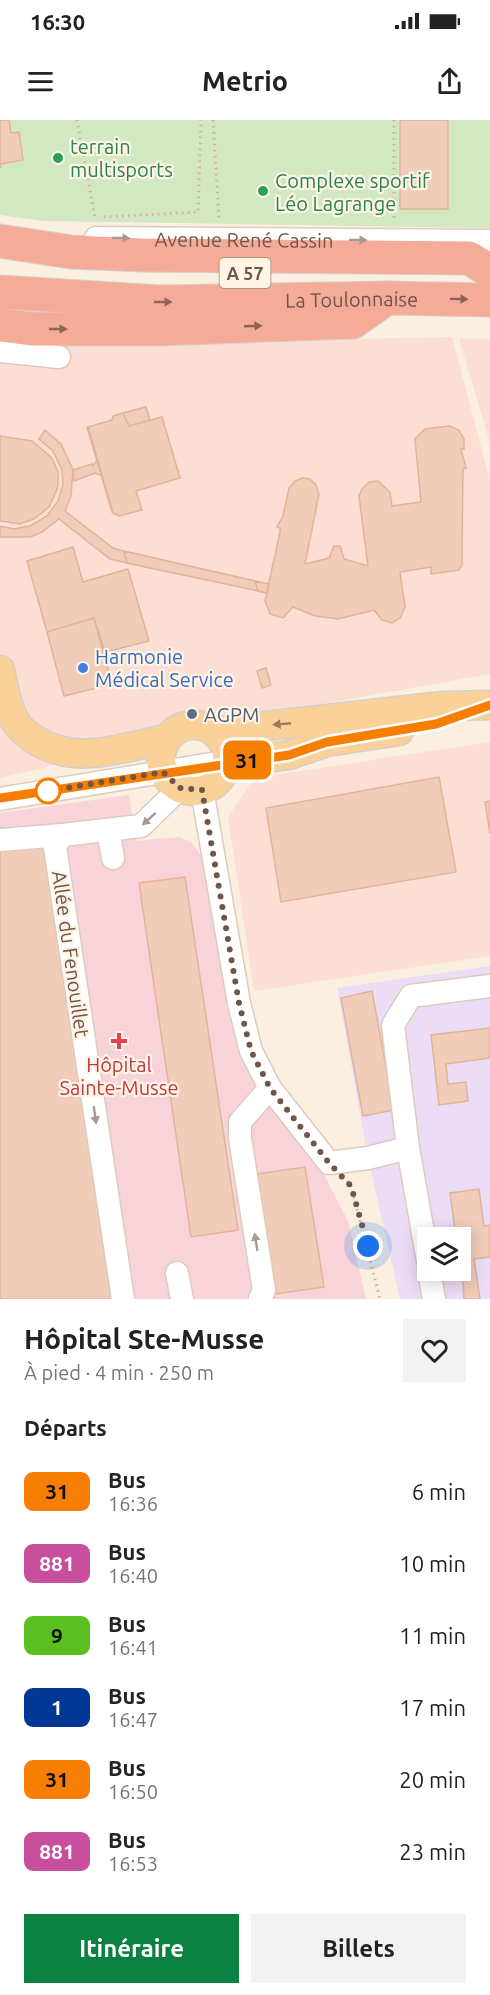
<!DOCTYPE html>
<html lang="fr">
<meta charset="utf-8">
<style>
body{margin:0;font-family:Ubuntu,sans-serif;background:#f2f2f2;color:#222;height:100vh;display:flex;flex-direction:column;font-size:22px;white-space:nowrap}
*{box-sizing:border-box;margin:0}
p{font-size:20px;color:#767676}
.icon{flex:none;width:33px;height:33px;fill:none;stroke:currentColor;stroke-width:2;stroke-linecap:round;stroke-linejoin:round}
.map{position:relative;height:1179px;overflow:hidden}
.details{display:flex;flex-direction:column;background:#fff;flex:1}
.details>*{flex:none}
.badge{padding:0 12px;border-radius:9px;font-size:21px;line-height:39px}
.controls{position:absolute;left:417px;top:1107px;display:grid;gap:12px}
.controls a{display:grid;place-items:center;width:54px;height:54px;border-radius:0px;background:#fff;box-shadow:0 3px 15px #0003;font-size:30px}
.you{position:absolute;width:30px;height:30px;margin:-15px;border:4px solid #fff;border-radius:50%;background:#1a73e8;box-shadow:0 0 0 9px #1a73e833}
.map>.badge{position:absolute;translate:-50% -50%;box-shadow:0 0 0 3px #fff}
h2{padding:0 24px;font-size:22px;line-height:54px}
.round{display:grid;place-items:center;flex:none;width:63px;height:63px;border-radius:0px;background:#f2f2f2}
.head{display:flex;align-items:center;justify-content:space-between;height:102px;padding:0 24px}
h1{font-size:28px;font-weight:600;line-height:45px}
.cta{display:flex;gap:12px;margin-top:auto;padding:12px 24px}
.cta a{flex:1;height:69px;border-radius:0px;background:#0b8043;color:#fff;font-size:24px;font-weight:600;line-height:69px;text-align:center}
.cta a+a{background:#f2f2f2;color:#222}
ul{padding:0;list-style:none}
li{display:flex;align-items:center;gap:18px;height:72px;padding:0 24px}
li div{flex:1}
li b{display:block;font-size:22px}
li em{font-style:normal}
li .badge{min-width:66px;font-weight:700;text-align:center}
.status{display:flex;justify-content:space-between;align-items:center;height:42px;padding:0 30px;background:#fff;direction:ltr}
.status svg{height:16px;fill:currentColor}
header{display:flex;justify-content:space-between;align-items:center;height:78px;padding:0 24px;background:#fff;font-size:27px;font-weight:600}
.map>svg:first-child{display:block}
.commercial{fill:#fcded4}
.education{fill:#ecddf7;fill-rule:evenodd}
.medical{fill:#f9d3da}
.green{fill:#d2e8c0}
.building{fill:#f0ccb9;stroke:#e2b299;stroke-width:1.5}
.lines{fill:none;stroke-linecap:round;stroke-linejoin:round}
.minor-casing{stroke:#dfcbbd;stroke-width:25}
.major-casing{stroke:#d7cfcc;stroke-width:31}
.highway-casing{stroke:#d7cfcc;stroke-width:35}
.path{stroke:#d4af9c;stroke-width:3;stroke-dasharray:1.5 4.5;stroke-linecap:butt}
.minor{stroke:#fff;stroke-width:22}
.major{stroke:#f9d199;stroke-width:28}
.highway{stroke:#f4ac98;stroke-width:33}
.oneway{fill:#aa9991}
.oneway2{fill:#8b6658}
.oneway3{fill:#9a7a60}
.line-casing{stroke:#fff;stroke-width:14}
.line{stroke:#f67e00;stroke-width:9}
.walk{stroke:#715548;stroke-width:6;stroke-dasharray:0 10.8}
.leisure-dot{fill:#2e9e5b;stroke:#fff4e6;stroke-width:2}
.shop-dot{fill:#3f7fe0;stroke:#fff4e6;stroke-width:2}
.service-dot{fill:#5c6f8a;stroke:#fff4e6;stroke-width:2}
.stop-dot{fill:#fff;stroke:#f67e00;stroke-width:3}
.health-dot{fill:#e0444e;stroke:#fff4e6;stroke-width:2}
.labels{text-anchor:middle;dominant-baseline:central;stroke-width:4.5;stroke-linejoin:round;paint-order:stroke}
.shield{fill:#fff4e6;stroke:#9c8577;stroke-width:1.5}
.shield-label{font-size:18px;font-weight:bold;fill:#715548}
.leisure-label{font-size:20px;fill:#27864d;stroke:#fff4e6;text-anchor:start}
.street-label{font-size:20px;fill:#715548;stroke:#fff4e6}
.shop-label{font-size:20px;fill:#366cbe;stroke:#fff4e6;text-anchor:start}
.service-label{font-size:20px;fill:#4e5e75;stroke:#fff4e6;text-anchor:start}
.health-label{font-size:20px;fill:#be3a42;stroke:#fff4e6}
</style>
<div class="status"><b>16:30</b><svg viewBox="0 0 49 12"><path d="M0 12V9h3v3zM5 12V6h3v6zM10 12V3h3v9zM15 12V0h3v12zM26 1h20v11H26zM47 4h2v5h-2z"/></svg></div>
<header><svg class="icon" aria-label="menu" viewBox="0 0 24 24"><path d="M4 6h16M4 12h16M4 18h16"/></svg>Metrio<svg class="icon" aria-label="share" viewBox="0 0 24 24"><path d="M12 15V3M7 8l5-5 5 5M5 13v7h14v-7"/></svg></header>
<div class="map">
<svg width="490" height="1179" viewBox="0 0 490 1179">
<rect width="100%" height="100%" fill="#fbefe0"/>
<path class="commercial" d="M0,212L178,222L452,217L490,361V554L267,594L0,658Z
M459,218L490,219V323Z
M490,622V836L254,871L228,697L254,658Z"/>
<path class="education" d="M490,846V1179H400L368,1038L337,868ZM428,1118H460V1150H428Z"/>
<path class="medical" d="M129,675L136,721L180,717L193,724L201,736L232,905L244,938L322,1051L348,1101L366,1179H0V693Z"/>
<path class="green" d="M0,0H490V108L43,101L0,95Z"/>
<path class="building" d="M0,0H9L11,13L19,12L23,40L1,44L0,48Z
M400,0H448V89H400Z
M146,287L150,300L129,306L123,293Z
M123,293L129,306L162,297L180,358L136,371L142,390L119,396L113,393L88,307L112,300L113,296Z
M449,306L459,310L464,319V329H461L466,348L463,349L462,445L459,450L431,454V447L400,452L405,487L400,498L392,503L382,500L374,490L338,499L315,496L293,487L283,498L270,494L265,481L280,412V408L277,407L283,396L289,368L295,361L302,358L310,359L316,365L319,374L305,444L329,438L334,426H340L344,439L368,446L359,376L362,369L369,362L378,361L390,372L392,386L421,382L415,319L425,309Z
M87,307H88L113,393L112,392Z
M45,310L61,324L73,350L71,376L65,391L113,428L124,431L127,443L110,439L59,399L42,412L30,417H0V406L14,409L30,406L47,396L58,381L63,365L62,350L53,331L39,319Z
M0,316L32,321L52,338L58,352V367L49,387L34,399L20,404L0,401Z
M97,340L102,356L95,353L74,361L73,350L92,344L93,346Z
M73,427L83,462L128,449L149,521L105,532L94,498L47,512L27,441Z
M124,431L255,461L258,471L127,443Z
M255,461L269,464L267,473L258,471Z
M94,498L112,564L64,576L47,512Z
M266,548L271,565L262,568L257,551Z
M439,657L456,752L281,782L266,688Z
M490,681V714L485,682Z
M44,724L111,1179H0V730Z
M185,757L238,1110L191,1117L139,763Z
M372,871L394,990L363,996L341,878Z
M490,908V938L446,944L448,964L466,962L468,981L439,985L431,915Z
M305,1047L324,1167L275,1174L257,1054Z
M479,1069L484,1106L490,1105V1137L474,1139L480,1179H464L460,1118H456L450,1073Z"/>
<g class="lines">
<g class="minor-casing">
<g id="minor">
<path id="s1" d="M96,118L490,121"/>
<path d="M0,231L59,237"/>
<path d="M202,670L239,883L251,931L270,968L329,1043L368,1038L408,1028L393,905L411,876L490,866"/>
<path d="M0,679L241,639"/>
<path d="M108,710L113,738"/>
<path d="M0,720L62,715"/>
<path d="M408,1028L428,1141"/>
<path d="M429,1150L434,1179"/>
<path d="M177,1153L182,1179"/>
<path d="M123,1179L55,727L62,715L141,706L180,668"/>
<path d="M260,1179L264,1170L240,1018V1002L270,968"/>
</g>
</g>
<g class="major-casing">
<path id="major" d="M0,550C3,565 6,581 12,595C16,606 27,615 37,621C77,646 124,627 166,619
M161 638a33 33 0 1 1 66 0a33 33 0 1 1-66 0Z
M214,612L442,586L490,585
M227,643L289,635L327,622L399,611"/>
</g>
<g class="highway-casing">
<g id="highway">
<path d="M0,121L71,132L142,135L469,138L490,151"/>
<path id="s2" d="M0,172L160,182L387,178L490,180"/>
<path d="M0,205L34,209H160L353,202L387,178"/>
</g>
</g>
<path class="path" d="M77,0L95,97
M213,0L219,98H221
M394,0V100
M104,97L198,92L201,0
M347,1061L351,1066L380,1179"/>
<use href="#minor" class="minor"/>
<use href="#major" class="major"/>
<use href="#highway" class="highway"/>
</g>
<defs><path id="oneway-solid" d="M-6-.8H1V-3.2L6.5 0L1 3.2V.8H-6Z" transform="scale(1.5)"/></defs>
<g class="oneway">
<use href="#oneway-solid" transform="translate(121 118) rotate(1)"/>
<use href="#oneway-solid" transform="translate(358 120) rotate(1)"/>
<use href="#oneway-solid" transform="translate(149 699) rotate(138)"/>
<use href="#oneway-solid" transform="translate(95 995) rotate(82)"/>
<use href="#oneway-solid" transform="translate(256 1122) rotate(-99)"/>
</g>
<g class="oneway2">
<use href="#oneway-solid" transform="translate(459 179) rotate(1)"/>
<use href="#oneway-solid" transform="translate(163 182)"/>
<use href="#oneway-solid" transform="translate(253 206) rotate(-2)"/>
<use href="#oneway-solid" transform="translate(58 209)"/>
</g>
<use class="oneway3" href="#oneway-solid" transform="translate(282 604) rotate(175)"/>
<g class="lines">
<g class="line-casing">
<path id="line" d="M0,678L289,635L327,622L436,604L490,585"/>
</g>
<use href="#line" class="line"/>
<path class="walk" d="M48,671L163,652L180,668L202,670L239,883L251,931L270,968L329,1043L351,1066L368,1126"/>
</g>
<g class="leisure-dot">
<circle cx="58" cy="38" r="6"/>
<circle cx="263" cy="71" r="6"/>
</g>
<circle class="shop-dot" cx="83" cy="548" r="6"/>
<circle class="service-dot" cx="192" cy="594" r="6"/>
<circle class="stop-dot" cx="48" cy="671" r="12"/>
<path class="health-dot" d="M116 912h6v6h6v6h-6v6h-6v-6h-6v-6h6z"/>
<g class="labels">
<rect class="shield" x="219.5" y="138" width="51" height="30" rx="4.5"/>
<g class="shield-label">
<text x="245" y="153">A 57</text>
</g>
<g class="leisure-label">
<text x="70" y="26">terrain<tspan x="70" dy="23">multisports</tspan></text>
<text x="275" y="60">Complexe sportif<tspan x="275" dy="23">Léo Lagrange</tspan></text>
</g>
<g class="street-label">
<text stroke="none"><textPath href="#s1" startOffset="148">Avenue René Cassin</textPath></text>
<text stroke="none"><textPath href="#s2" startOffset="352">La Toulonnaise</textPath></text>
<text transform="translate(71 834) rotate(82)">Allée du Fenouillet</text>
</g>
<g class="shop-label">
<text x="95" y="536">Harmonie<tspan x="95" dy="23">Médical Service</tspan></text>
</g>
<g class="service-label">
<text x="204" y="594">AGPM</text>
</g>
<g class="health-label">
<text x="119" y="944">Hôpital<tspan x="119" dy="23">Sainte-Musse</tspan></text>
</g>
</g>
</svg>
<div class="controls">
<a><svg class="icon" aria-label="layers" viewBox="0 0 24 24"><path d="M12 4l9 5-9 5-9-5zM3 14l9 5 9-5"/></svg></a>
</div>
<div class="you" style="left:368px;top:1126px"></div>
<b class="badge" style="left:247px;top:640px;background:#f67e00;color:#111">31</b>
</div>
<section class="details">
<div class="head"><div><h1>Hôpital Ste-Musse</h1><p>À pied · 4 min · 250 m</p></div><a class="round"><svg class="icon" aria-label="heart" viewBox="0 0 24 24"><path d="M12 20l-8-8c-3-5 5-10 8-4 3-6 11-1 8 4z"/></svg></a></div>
<h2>Départs</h2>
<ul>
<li><span class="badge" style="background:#f67e00;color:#111">31</span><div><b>Bus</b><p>16:36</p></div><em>6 min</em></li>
<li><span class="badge" style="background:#c74f9d;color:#fff">881</span><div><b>Bus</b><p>16:40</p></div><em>10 min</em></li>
<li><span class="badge" style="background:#5bbf21;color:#111">9</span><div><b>Bus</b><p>16:41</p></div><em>11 min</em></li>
<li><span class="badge" style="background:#003893;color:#fff">1</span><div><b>Bus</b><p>16:47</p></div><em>17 min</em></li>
<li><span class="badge" style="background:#f67e00;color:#111">31</span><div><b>Bus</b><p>16:50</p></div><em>20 min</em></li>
<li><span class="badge" style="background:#c74f9d;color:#fff">881</span><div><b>Bus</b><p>16:53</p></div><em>23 min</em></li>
</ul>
<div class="cta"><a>Itinéraire</a><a>Billets</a></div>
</section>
